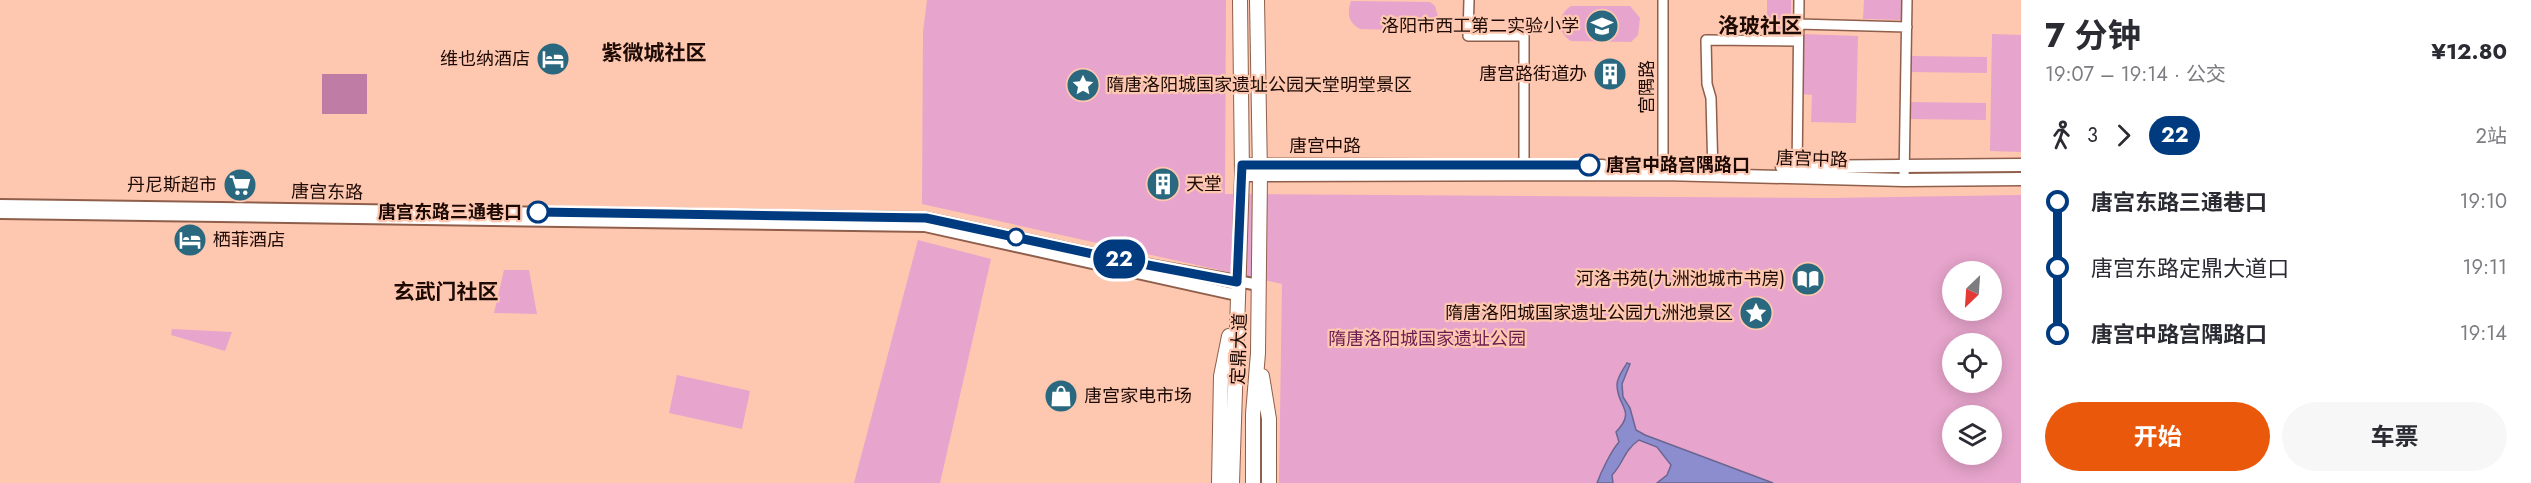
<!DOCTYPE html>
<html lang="zh">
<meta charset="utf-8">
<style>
body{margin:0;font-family:Jost,"Noto Sans SC",sans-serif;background:#f7f7f7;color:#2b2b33;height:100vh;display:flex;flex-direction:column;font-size:22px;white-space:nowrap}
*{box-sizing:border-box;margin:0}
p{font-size:20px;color:#7c7c81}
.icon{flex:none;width:33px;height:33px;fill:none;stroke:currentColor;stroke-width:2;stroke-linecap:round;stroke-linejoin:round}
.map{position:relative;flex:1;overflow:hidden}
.side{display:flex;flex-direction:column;background:#fff;width:510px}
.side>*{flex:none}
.badge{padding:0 12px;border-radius:20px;font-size:21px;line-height:39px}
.needle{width:39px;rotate:205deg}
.buttons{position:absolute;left:1942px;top:261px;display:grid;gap:12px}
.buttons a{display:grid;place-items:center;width:60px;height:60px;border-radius:50%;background:#fff;box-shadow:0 3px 15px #0003;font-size:30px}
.map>.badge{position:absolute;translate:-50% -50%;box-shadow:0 0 0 3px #fff}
.legs{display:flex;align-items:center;gap:9px;height:66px;padding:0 24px;font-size:20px}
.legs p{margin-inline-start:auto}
.headline{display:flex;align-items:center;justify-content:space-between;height:102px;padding:0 24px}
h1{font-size:33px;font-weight:700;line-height:45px}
.primary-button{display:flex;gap:12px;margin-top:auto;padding:12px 24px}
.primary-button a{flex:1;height:69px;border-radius:36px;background:#ea580c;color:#fff;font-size:24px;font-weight:700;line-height:69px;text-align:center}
.primary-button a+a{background:#f7f7f7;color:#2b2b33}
ul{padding:0 24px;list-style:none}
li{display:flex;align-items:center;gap:21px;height:66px;font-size:22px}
li i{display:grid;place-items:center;width:9px;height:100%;margin:0 8px;background:currentColor}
li i::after{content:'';width:15px;height:15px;margin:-8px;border:4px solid;border-radius:50%;background:#fff}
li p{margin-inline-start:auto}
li:first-child i{background:linear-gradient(#0000 50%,currentColor 0)}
li:last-child i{background:linear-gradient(currentColor 50%,#0000 0)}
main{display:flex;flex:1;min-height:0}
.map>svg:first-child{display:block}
.green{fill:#e7a4cc;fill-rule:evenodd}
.forest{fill:#bf7da5}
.water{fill:#8c8dce;stroke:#6b6691;stroke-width:1.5}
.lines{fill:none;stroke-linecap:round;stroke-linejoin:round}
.minor-casing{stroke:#8f5f4b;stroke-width:12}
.tertiary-casing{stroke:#8f5f4b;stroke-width:14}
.secondary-casing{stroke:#8f5f4b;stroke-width:15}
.primary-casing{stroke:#8f5f4b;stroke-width:16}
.minor{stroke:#fff;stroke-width:9}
.tertiary{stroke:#fff;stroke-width:10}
.secondary{stroke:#fff;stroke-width:12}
.primary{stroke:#fff;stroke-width:14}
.line-1-casing{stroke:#fff;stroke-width:14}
.line-1{stroke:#003b80;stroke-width:9}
.stop-1-dot{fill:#fff;stroke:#003b80;stroke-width:3}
.labels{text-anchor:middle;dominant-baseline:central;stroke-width:4.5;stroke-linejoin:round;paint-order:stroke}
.poi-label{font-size:18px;fill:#1d0a04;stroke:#fec7b0;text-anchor:end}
.street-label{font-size:18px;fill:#1d0a04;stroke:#fec7b0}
.stop-label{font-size:18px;font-weight:bold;fill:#1d0a04;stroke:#fec7b0;text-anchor:start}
.park-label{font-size:18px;fill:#6a1b51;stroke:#fec7b0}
.quarter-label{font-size:21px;font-weight:bold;fill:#1d0a04;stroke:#fec7b0}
</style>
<main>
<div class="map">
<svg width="2021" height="483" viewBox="0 0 2021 483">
<rect width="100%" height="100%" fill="#fec7b0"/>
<path class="green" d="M927,0H1226L1225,194L1833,198L2021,195V483H1279L1282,284L922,204L923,32ZM1953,272H1992V310H1953ZM1953,344H1992V382H1953ZM1953,416H1992V454H1953Z
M1767,0H1791V34H1767Z
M1864,0H1902V20L1863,19Z
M1351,1L1430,2L1435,6L1438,17L1430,31L1360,29C1348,22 1347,14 1351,1Z
M1571,6H1630L1640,18L1638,35L1631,42L1571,41C1556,32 1557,15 1571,6Z
M1803,34L1858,36L1856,123L1811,122L1812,95L1801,94Z
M1992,34L2021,35V152L1990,151Z
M1911,56L1987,57V73L1911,72Z
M1909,102L1986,103V120L1909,119Z
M918,240L991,259L940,483H854Z
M504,270H529L537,314L494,313Z
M172,329L232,332L225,351L171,335Z
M677,375L750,391L742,429L669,413Z"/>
<path class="forest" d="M322,74H367V114H322Z"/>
<path class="water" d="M1627,363L1630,364L1622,384L1623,397L1630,408L1636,430L1645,435L1773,483H1657L1667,475L1671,465L1657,447L1639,440C1623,451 1624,463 1612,475L1613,483H1597C1601,472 1611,451 1619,442L1616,432C1637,410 1617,407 1617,385C1617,377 1623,370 1627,363Z"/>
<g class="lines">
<g class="minor-casing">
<path id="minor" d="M1469,0L1468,36H1524V165
M1798,24L1907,27
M1797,173L1799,0
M1663,174V0
M1713,175L1711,98L1707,84L1706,40L1798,41
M1904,180L1907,0"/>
</g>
<g class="tertiary-casing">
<path id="tertiary" d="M0,205L926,218L1116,259L1259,285
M0,213L925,226L1237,295"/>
</g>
<g class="secondary-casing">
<path id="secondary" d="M1242,165L1603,166
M1782,167L2021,165
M1242,175L1663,174L1904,180L2021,179"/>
</g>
<g class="primary-casing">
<path id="primary" d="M1262,376L1269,419V483
M1219,483L1221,376L1229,336
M1232,483L1242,175L1240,0
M1253,483V414L1258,353L1260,174L1257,0"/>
</g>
<use href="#minor" class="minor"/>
<use href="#tertiary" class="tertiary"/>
<use href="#secondary" class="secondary"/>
<use href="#primary" class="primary"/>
</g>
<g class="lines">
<g class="line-1-casing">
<path id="line-1" d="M538,212L926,218L1116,259L1237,282L1242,165H1589"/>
</g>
<use href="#line-1" class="line-1"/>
</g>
<defs>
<g id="school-disc" transform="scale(1.725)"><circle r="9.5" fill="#29687e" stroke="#fec7b0"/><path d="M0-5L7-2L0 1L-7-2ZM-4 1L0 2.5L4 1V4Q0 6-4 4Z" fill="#fff"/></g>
<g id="hotel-disc" transform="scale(1.725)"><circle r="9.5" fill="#29687e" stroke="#fec7b0"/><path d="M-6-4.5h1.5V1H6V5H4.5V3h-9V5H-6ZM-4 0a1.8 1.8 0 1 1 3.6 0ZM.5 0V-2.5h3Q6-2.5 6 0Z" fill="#fff"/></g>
<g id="building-disc" transform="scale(1.725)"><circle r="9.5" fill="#29687e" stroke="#fec7b0"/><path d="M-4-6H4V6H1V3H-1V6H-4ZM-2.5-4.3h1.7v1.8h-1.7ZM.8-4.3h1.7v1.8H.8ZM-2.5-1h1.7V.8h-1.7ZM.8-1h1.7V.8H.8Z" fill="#fff"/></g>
<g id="sight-disc" transform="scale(1.725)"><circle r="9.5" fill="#29687e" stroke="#fec7b0"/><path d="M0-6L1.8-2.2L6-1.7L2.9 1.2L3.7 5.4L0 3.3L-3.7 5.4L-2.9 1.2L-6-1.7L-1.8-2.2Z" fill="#fff"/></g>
<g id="supermarket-disc" transform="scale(1.725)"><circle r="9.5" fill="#29687e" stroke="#fec7b0"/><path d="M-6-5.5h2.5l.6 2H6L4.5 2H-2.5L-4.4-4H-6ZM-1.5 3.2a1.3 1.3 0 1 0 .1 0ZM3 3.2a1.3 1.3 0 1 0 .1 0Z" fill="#fff"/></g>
<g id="library-disc" transform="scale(1.725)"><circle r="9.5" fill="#29687e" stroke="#fec7b0"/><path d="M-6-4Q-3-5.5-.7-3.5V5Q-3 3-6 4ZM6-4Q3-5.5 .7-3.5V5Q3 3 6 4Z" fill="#fff"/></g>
<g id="shop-disc" transform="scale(1.725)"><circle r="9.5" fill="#29687e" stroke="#fec7b0"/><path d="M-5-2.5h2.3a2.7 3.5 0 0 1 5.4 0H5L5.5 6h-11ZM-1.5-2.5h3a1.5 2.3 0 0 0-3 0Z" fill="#fff"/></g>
</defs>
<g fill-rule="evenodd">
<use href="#school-disc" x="1602" y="26"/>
<use href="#hotel-disc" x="553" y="59"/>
<use href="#building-disc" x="1610" y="74"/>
<use href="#sight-disc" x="1083" y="85"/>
<use href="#building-disc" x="1163" y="184"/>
<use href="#supermarket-disc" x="240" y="185"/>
<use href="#hotel-disc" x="190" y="240"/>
<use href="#library-disc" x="1808" y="279"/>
<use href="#sight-disc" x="1756" y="313"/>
<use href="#shop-disc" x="1061" y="396"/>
</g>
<g class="stop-1-dot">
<circle cx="1589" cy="165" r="10"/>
<circle cx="538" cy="212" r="10"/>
<circle cx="1016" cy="237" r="8"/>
</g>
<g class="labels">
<g class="poi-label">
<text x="1579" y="26">洛阳市西工第二实验小学</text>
<text x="530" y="59">维也纳酒店</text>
<text x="1587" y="74">唐宫路街道办</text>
<text x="1106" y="85" text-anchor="start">隋唐洛阳城国家遗址公园天堂明堂景区</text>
<text x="1186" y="184" text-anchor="start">天堂</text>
<text x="217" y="185">丹尼斯超市</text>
<text x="213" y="240" text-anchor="start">栖菲酒店</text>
<text x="1785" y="279">河洛书苑(九洲池城市书房)</text>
<text x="1733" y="313">隋唐洛阳城国家遗址公园九洲池景区</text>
<text x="1084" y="396" text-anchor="start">唐宫家电市场</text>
</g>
<g class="street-label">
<text transform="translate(1647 87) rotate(-90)">宫隅路</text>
<text x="1325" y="146">唐宫中路</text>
<text transform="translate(1812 159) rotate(2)">唐宫中路</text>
<text transform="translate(327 192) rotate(1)">唐宫东路</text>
<text transform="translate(1239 349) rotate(-88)">定鼎大道</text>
</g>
<g class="stop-label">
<text x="1606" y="165">唐宫中路宫隅路口</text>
<text x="522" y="212" text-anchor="end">唐宫东路三通巷口</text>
</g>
<g class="park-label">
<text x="1427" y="339">隋唐洛阳城国家遗址公园</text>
</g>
<g class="quarter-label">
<text x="1760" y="26">洛玻社区</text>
<text x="654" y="53">紫微城社区</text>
<text x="446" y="292">玄武门社区</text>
</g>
</g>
</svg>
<div class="buttons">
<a><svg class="needle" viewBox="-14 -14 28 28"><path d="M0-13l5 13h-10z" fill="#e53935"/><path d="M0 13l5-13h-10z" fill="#7c7c81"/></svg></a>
<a><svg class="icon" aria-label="locate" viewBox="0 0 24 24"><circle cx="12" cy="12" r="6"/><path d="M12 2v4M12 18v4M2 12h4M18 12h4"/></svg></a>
<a><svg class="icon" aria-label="layers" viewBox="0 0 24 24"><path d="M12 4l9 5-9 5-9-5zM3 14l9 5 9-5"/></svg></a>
</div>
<b class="badge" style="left:1119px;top:259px;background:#003b80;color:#fff">22</b>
</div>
<section class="side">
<div class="headline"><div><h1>7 分钟</h1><p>19:07 – 19:14 · 公交</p></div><b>¥12.80</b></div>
<div class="legs"><svg class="icon" aria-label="walk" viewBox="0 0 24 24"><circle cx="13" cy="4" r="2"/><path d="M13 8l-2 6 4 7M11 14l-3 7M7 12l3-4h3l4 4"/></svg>3<svg class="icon" aria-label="forward" viewBox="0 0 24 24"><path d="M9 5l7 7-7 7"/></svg><b class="badge" style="background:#003b80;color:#fff">22</b><p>2站</p></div>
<ul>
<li><i style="color:#003b80"></i><b>唐宫东路三通巷口</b><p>19:10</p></li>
<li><i style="color:#003b80"></i><span>唐宫东路定鼎大道口</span><p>19:11</p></li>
<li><i style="color:#003b80"></i><b>唐宫中路宫隅路口</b><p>19:14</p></li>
</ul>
<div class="primary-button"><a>开始</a><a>车票</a></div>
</section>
</main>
